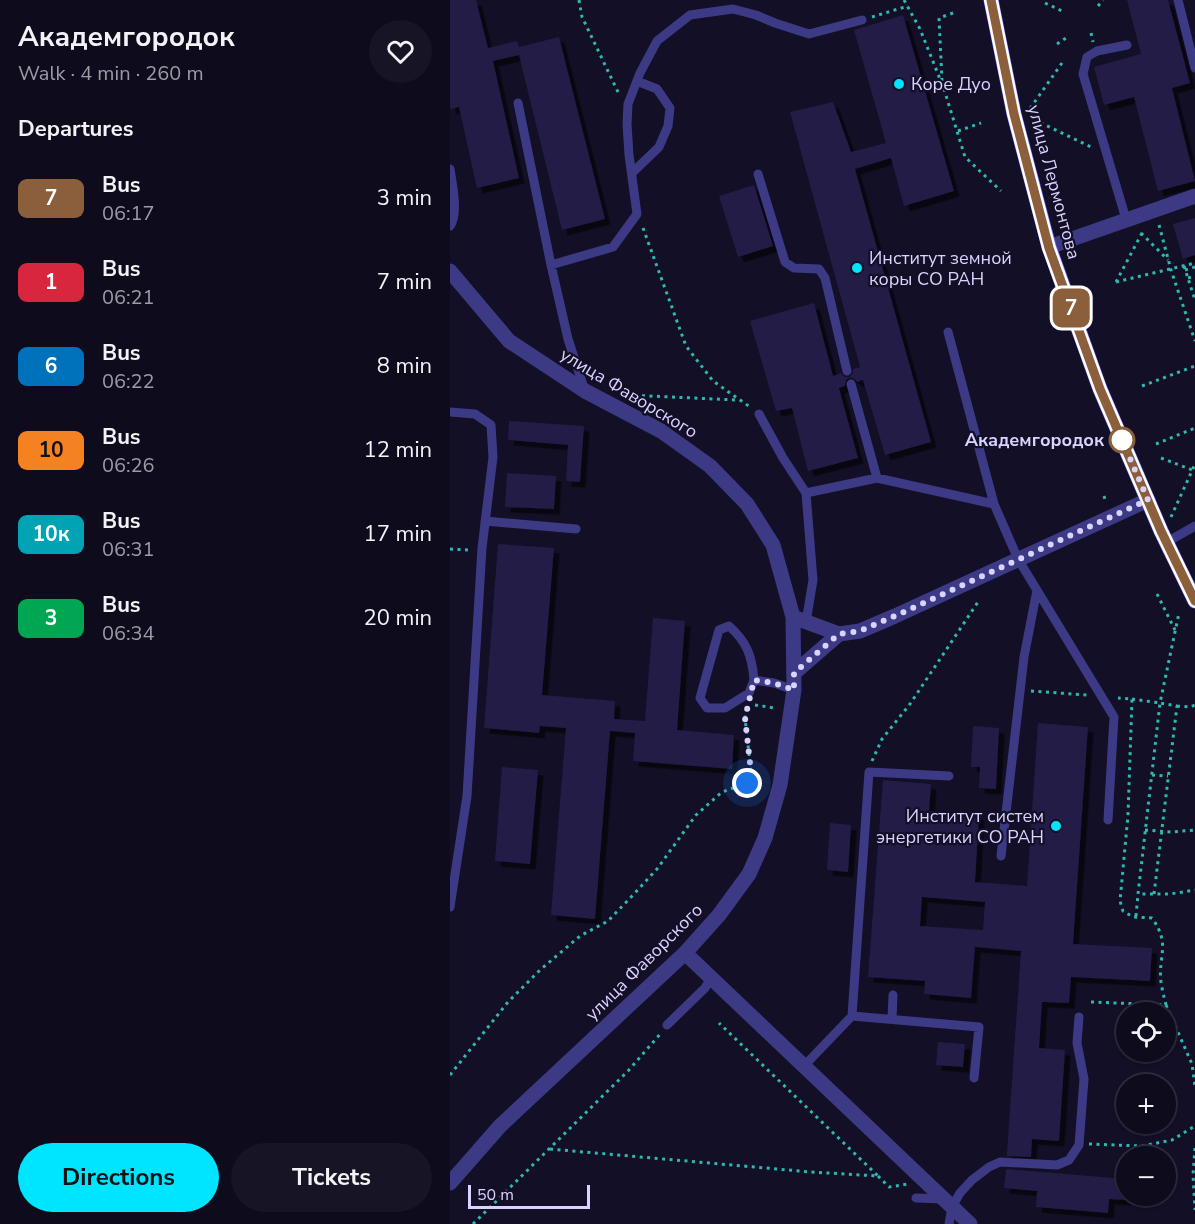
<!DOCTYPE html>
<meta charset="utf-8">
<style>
body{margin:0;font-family:"Nunito Sans",sans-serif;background:#171425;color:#f1f3f6;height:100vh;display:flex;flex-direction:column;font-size:22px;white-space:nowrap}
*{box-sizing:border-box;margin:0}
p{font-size:20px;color:#9b9ba3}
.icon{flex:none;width:33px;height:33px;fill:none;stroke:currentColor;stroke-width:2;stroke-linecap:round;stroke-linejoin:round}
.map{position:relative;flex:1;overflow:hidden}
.details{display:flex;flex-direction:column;background:#0e0b1c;width:450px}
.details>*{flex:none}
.badge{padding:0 12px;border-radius:9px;font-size:21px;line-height:39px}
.tools{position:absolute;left:666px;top:1002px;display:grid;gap:12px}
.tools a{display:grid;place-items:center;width:60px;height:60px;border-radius:50%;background:#0e0b1c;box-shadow:0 2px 4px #0004,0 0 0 2px #2e2b3b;font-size:30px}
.scale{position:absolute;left:18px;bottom:15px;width:122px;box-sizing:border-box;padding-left:6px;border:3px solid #d9d4ff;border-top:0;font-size:16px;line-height:21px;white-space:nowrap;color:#d9d4ff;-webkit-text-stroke:4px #130f26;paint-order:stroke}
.you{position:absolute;width:30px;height:30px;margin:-15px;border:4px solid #fff;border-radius:50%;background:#1a73e8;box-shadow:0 0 0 9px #1a73e833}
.map>.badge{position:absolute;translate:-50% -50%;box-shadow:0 0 0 3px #fff}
h2{padding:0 18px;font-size:22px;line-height:54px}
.round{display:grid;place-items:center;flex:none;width:63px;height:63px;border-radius:32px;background:#171425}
.headline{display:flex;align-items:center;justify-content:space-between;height:102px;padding:0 18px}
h1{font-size:28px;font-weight:700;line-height:45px}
.primary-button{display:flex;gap:12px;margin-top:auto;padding:12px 18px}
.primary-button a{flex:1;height:69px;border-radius:36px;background:#00e5ff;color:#111;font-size:24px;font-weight:700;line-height:69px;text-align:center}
.primary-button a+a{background:#171425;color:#f1f3f6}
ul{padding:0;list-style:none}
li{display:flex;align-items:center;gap:18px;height:84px;padding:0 18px}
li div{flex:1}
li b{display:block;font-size:22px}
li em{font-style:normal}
li .badge{min-width:66px;font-weight:700;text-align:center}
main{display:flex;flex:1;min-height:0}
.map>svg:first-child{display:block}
.building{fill:#241b47;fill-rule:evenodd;filter:url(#shadow)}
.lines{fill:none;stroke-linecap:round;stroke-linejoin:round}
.path{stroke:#2fb8b0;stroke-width:3;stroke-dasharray:3 4.5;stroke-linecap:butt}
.service{stroke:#3d3a85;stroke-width:9}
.minor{stroke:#3d3a85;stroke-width:15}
.tertiary{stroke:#3d3a85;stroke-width:15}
.secondary{stroke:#6f6bff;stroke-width:15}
.line-casing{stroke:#fff;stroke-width:14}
.line{stroke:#8b5e3c;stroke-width:9}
.walk{stroke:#d9d4ff;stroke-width:6;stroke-dasharray:0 10.8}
.poi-dot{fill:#00e5ff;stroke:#130f26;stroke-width:2}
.stop-dot{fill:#fff;stroke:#8b5e3c;stroke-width:3}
.labels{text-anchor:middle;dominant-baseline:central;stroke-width:4.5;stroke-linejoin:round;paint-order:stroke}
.poi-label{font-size:18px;fill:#d9d4ff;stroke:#130f26;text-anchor:start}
.street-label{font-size:18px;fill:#d9d4ff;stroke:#130f26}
.stop-label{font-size:18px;font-weight:bold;fill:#d9d4ff;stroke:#130f26;text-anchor:end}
</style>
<main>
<section class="details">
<div class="headline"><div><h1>Академгородок</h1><p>Walk · 4 min · 260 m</p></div><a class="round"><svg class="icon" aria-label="heart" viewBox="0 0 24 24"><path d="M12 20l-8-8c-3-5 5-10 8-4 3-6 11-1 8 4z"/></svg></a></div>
<h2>Departures</h2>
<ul>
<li><span class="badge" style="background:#8b5e3c;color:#fff">7</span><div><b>Bus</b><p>06:17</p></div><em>3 min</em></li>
<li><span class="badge" style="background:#d7263d;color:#fff">1</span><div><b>Bus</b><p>06:21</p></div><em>7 min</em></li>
<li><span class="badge" style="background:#0072bc;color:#fff">6</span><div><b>Bus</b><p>06:22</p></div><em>8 min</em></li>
<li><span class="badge" style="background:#f58220;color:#111">10</span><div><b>Bus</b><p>06:26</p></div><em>12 min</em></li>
<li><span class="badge" style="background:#00a3b4;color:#fff">10к</span><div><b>Bus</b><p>06:31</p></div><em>17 min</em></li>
<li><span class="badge" style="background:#00a651;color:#fff">3</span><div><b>Bus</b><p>06:34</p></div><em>20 min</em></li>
</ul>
<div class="primary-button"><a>Directions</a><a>Tickets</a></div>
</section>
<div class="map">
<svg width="745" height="1224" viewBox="0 0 745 1224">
<defs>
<filter id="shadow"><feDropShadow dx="5.5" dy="5.5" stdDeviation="0" flood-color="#0009"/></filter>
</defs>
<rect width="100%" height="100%" fill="#130f26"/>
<path class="building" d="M0,0H26L38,48L67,41L69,47L109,37L155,219L112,230L69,55L43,61L69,178L27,188L9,107L0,109Z
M677,0H718L740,83L722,88L745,181L708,191L684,97L654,105L644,67L691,54Z
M453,15L504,191L454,206L441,158L405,169L481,442L435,455L413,380L407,382L405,379L400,377L396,380L395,386L389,388L408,458L358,471L342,408L326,411L300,321L364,303L383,376L391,373L395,377H399L403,373V369L410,367L340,112L383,102L401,152L436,143L404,30Z
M304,185L323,246L288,257L269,196Z
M745,218V255L733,259L723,224Z
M59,421L134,426L130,482L116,481L118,445L58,440Z
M57,473L106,476L104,509L55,507Z
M48,544L104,548L92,695L165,701L164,719L195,721L203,618L235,621L227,730L284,735L282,769L183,761L185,733L160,731L145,919L101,915L116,728L90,726L89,733L34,728Z
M588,723L638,727L623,944L702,948L700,981L621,977L619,1003L592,1002L589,1048L615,1050L609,1141L582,1139L581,1157L557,1156V1153L571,951L525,947L521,998L474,994L475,981L418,977L433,780L481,784L479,811L529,815L525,882L577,886ZM472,897L535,902L533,930L470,926Z
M523,726L549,728L546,789L529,788L530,767H521Z
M52,767L88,770L80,864L45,861Z
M380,823L401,825L398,872L377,870Z
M488,1042L515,1044L513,1067L486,1065Z
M556,1169L676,1179V1200L659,1199L658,1213L586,1207L587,1191L554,1188Z"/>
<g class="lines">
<path class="path" d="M129,0L132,17L169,94
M454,0L470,29L494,89L515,157L551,191
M595,3L612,11
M648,6L653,0
M422,17L458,6
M641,33L643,42
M607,44L619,36
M612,63L579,110L585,120L643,148
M492,81L489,18L506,12
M508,131L531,123
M709,225L721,270L745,341
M193,228L236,346L263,381L300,407
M691,233L718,260
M734,266L745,300
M735,270L745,267
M738,278L745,276
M666,282L693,231
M666,282L745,263
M692,386L745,366
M177,395L287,400
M706,444L745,428
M711,458L745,471
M654,496L656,503
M721,517L745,464
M0,549L19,550
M707,594L725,630
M581,691L637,695
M682,699L710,703L688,894H720L745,890
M305,705L325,708
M727,706L740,707L745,705
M422,761L432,739L460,704L528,602
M702,775L718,776
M695,830L721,832L745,830
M704,894L727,706L710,703L729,613
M686,916L688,894
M641,1002L716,1005C714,997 712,989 711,982C708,954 721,945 702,918L683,917L673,911L670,901L678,815L682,699L668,698
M716,1005L742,1064L745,1087
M0,1075L58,1002L90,970L130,936L158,921L184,894L207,869L246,815L272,792L297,783L301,772L295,718L296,710
M639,1144L692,1146L722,1140L745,1126
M745,1148L743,1175L745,1210
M100,1149L361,1172L428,1176L269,1023
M428,1176L439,1187L458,1184
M23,1224L178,1071L211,1033"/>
<path class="service" d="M728,0L745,68
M68,103L101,265L118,339L135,391
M0,169C2,183 9,214 0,226
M182,173L209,147L218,126L220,108L207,89L187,81
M308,174L335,262L344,268L369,269L375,278L397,371
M676,219L633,74L637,57L647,51L677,45
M101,265L163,247L187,214L179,155L177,124L178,104L190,73L207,41L240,15L283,9L306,15L325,23L359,34L412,20
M498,332L544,504L568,559L664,717L658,820
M401,384L427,478
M0,412L25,414L41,425L43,457L32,548L17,796L0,907
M309,414L333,458L356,493L363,580L356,622
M356,493L427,478L544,504
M35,521L126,529
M717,542L745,526
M304,680C302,656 297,642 279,626L269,630L250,698L257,708H275L299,693L304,680L324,683L344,690
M551,856L574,657L587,590
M402,1016L529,1027L524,1078
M442,1019L443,995
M217,1025L255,988L261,978
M354,1066L402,1016L419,772L499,776
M466,1198L494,1199
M499,1224L502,1207L510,1193L522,1180L539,1167L550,1162L607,1165L619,1160L629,1145L634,1079L627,1043L629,1017"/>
<path class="minor" d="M599,247L745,196"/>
<path class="tertiary" d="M0,271L59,341L135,391L211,431L260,466L297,504L323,545L343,617L344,690L330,785L315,838L299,874L269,915L235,953L50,1126L0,1183
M343,617L389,634
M344,673L389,634L410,631L445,616L698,500
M235,953L520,1224"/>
<path class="secondary" d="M541,0L564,114L599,247L650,389L711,531L745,601"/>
</g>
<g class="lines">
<g class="line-casing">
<path id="line" d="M541,0L564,114L599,248L650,389L711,531L745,601"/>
</g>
<use href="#line" class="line"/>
<path class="walk" d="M297,783L301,772L295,718L304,680L324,683L344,690V673L389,634L410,631L445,616L698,500L672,440"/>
</g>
<g class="poi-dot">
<circle cx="449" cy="84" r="6"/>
<circle cx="407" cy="268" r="6"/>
<circle cx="606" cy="826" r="6"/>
</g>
<circle class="stop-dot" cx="672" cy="440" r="12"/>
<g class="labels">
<g class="poi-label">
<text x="461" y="84">Коре Дуо</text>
<text x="419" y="258">Институт земной<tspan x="419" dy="21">коры СО РАН</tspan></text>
<text x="594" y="816" text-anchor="end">Институт систем<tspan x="594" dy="21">энергетики СО РАН</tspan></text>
</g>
<g class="street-label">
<text transform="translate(604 182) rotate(75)">улица Лермонтова</text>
<text transform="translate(179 393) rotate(31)">улица Фаворского</text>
<text transform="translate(194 962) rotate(-45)">улица Фаворского</text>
</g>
<g class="stop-label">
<text x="654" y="440">Академгородок</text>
</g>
</g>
</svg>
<div class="tools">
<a><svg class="icon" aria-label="locate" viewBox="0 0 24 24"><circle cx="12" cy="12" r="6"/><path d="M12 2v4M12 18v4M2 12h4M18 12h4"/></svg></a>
<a>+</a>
<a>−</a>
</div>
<div class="scale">50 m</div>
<div class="you" style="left:297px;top:783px"></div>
<b class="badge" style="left:621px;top:308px;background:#8b5e3c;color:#fff">7</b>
</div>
</main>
